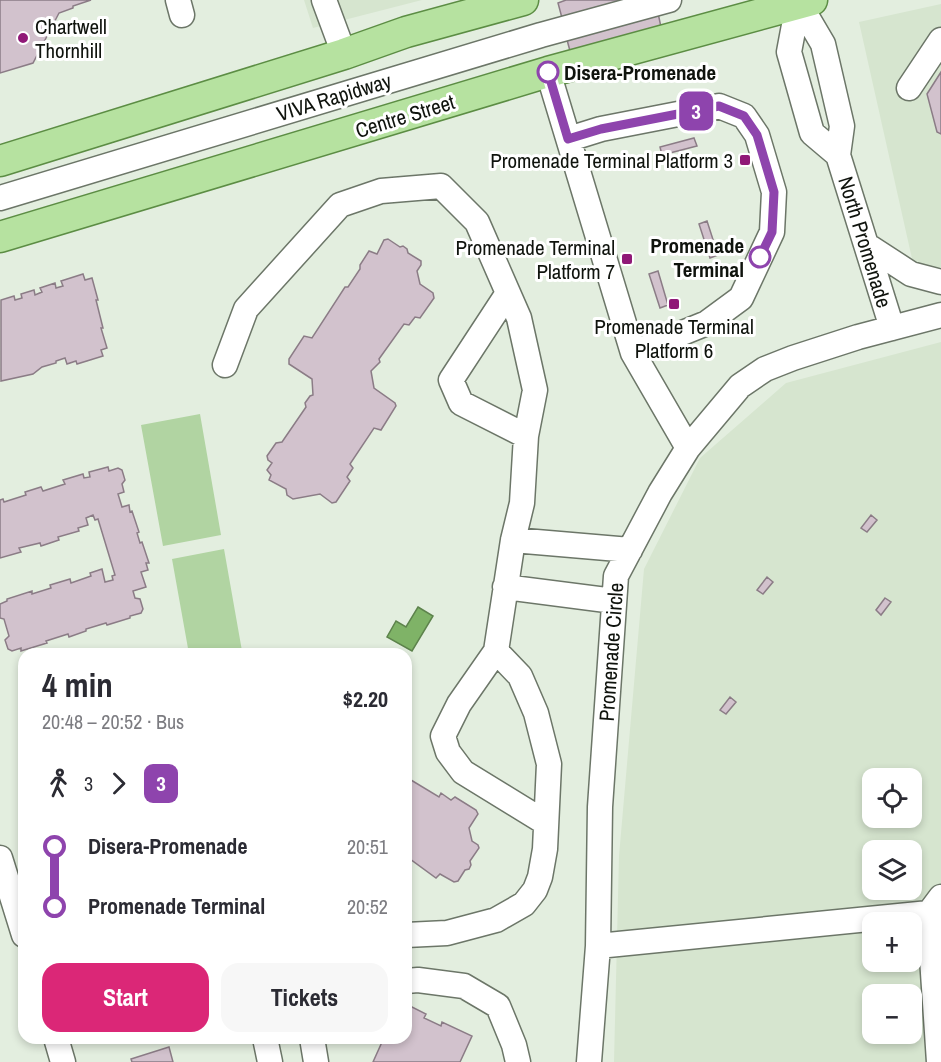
<!DOCTYPE html>
<meta charset="utf-8">
<style>
body{margin:0;font-family:"Archivo Narrow",sans-serif;background:#f7f7f7;color:#2b2b33;height:100vh;display:flex;flex-direction:column;font-size:22px;white-space:nowrap}
*{box-sizing:border-box;margin:0}
p{font-size:20px;color:#7c7c81}
.icon{flex:none;width:33px;height:33px;fill:none;stroke:currentColor;stroke-width:2;stroke-linecap:round;stroke-linejoin:round}
.map{position:relative;flex:1;overflow:hidden}
.sheet{position:absolute;left:18px;top:648px;width:394px;height:396px;display:flex;flex-direction:column;background:#fff;border-radius:18px;box-shadow:0 3px 9px #0003}
.sheet>*{flex:none}
.badge{padding:0 12px;border-radius:9px;font-size:21px;line-height:39px}
.tools{position:absolute;left:862px;top:768px;display:grid;gap:12px}
.tools a{display:grid;place-items:center;width:60px;height:60px;border-radius:12px;background:#fff;box-shadow:0 3px 9px #0003;font-size:30px}
.map>.badge{position:absolute;translate:-50% -50%;box-shadow:0 0 0 3px #fff}
.legs{display:flex;align-items:center;gap:9px;height:66px;padding:0 24px;font-size:20px}
.legs p{margin-inline-start:auto}
.headline{display:flex;align-items:center;justify-content:space-between;height:102px;padding:0 24px}
h1{font-size:33px;font-weight:700;line-height:45px}
.action{display:flex;gap:12px;margin-top:auto;padding:12px 24px}
.action a{flex:1;height:69px;border-radius:18px;background:#db2777;color:#fff;font-size:24px;font-weight:700;line-height:69px;text-align:center}
.action a+a{background:#f7f7f7;color:#2b2b33}
ul{padding:0 24px;list-style:none}
li{display:flex;align-items:center;gap:21px;height:60px;font-size:22px}
li i{display:grid;place-items:center;width:9px;height:100%;margin:0 8px;background:currentColor}
li i::after{content:'';width:15px;height:15px;margin:-8px;border:4px solid;border-radius:50%;background:#fff}
li p{margin-inline-start:auto}
li:first-child i{background:linear-gradient(#0000 50%,currentColor 0)}
li:last-child i{background:linear-gradient(currentColor 50%,#0000 0)}
.map>svg:first-child{display:block}
.built{fill:#d6e5cf;fill-rule:evenodd}
.green{fill:#b1d4a2}
.water{fill:#7fb367;stroke:#5d834c;stroke-width:1.5}
.building{fill:#d2c2cd;stroke:#8b7c86;stroke-width:1.5}
.lines{fill:none;stroke-linecap:round;stroke-linejoin:round}
.minor-casing{stroke:#6c7668;stroke-width:27}
.major-casing{stroke:#5c8d44;stroke-width:33}
.minor{stroke:#fff;stroke-width:24}
.major{stroke:#b6e2a0;stroke-width:30}
.line-1-casing{stroke:#fff;stroke-width:14}
.line-1{stroke:#8e44ad;stroke-width:9}
.poi-dot{fill:#901877;stroke:#fff;stroke-width:2}
.stop-1-dot{fill:#fff;stroke:#8e44ad;stroke-width:3}
.labels{text-anchor:middle;dominant-baseline:central;stroke-width:6;stroke-linejoin:round;paint-order:stroke}
.poi-label{font-size:21px;fill:#0f130d;stroke:#fff;text-anchor:end}
.stop-label{font-size:21px;font-weight:bold;fill:#0f130d;stroke:#fff;text-anchor:start}
.street-label{font-size:21px;fill:#0f130d;stroke:#fff}
</style>
<div class="map">
<svg width="941" height="1062" viewBox="0 0 941 1062">
<rect width="100%" height="100%" fill="#e3eedf"/>
<path class="built" d="M304,0H422L313,28Z
M941,4V267L915,272L859,22Z
M941,342V1062H614L619,856L644,569L700,458L786,383ZM873,778H912V818H873ZM873,850H912V890H873ZM873,922H912V962H873ZM873,994H912V1034H873Z"/>
<path class="green" d="M200,414L221,535L163,546L141,425Z
M224,549L242,651L226,654H189L172,559Z"/>
<path class="water" d="M418,607L433,616L412,651L387,637L396,621L406,627Z"/>
<path class="building" d="M0,0H91L73,6V8L59,13L33,63L0,73Z
M566,0H624L562,18L558,3Z
M658,13L661,27L570,51L566,36Z
M941,72V134L937,132L927,94Z
M694,138L697,146L662,155L660,147Z
M707,221L718,255L710,258L699,224Z
M388,239L400,247L403,246L407,249L408,253L421,261V265L417,271L420,284L433,293L434,298L420,318L415,317L409,325L404,324L379,359L380,362L371,371L374,388L395,403L396,406L381,430L374,428L350,464L353,468L347,477L350,481L336,502L332,503L320,494L293,499L287,495L286,489L269,480L271,475L267,470L272,463L268,460L267,456L276,443L282,442L306,407L305,403L310,396L313,395L312,379L289,364V359L304,336L312,338L345,287H348L360,269V265L369,251L377,254L384,240Z
M658,271L668,305L660,308L649,274Z
M83,274L85,280L92,278L98,300H96L103,328H101L107,348L101,350L103,356L77,364L76,361L67,364L65,358L56,361V363L42,367L33,374L1,381V300L14,296L15,300L22,298L21,294L34,290L35,295L42,292L40,288L55,283L56,288L63,286L61,281Z
M108,467L109,471L118,468L122,470L125,480L122,484L124,492L118,494L122,507L129,505L130,512L132,511L139,532L137,533L140,543L142,542L149,563H146L148,570L141,572L146,587L133,591L135,598L140,599L143,609L141,613L130,616V618L107,625L106,623L86,629V631L69,637L68,634L46,641L47,643L21,651V648L12,651L8,649L5,640L9,636L4,619L0,618V604L7,601V599L32,591V594L51,588L50,585L70,579L71,583L91,576L90,573L102,569L105,582L113,580L112,576L115,575L98,519L95,520L93,515L86,518L88,525L78,528L79,531L58,537L59,540L41,546L40,543L19,548L21,552L0,558V500L3,499L4,502L26,495L25,492L41,487L43,491L65,484L63,480L83,474L84,478L90,477L89,472Z
M871,515L877,520L867,532L861,528Z
M767,577L773,582L763,594L757,590Z
M885,598L891,602L881,615L876,610Z
M730,697L736,702L726,714L720,710Z
M406,777L439,797L441,793L451,800L455,797L476,810L478,814L469,828L472,841L478,845L479,848L470,861L471,865L469,869L465,870L458,881L454,882L440,874L436,878L406,856Z
M406,1004L426,1014L424,1018L441,1026L442,1022L472,1036L460,1062H373L382,1042H380L382,1038H406Z
M169,1047L173,1062H132L131,1059Z"/>
<g class="lines">
<g class="minor-casing">
<path id="minor" d="M178,0L182,15
M324,0L344,54
M797,0L823,44L842,126L838,155L892,328
M798,4L789,52L812,133L838,155
M548,72L633,353L688,448
M909,88L941,40
M569,139L601,129L719,106L744,116L757,135L774,192L772,232L741,298L707,323L633,353
M0,198L541,35L669,0
M868,246L911,274L941,282
M508,293L451,380L461,403L526,436
M225,365L246,309L340,205L381,191L441,186L477,222L519,318L535,390L526,436L522,503L513,540L496,651L459,704L443,736L448,752L463,772L546,823
M513,540L630,550
M505,587L614,601
M0,858L24,935
M406,935L447,933L496,920L524,904L535,890L540,877L545,849L549,764L536,713L520,676L496,651
M598,946L929,913
M406,981L418,980L464,986L498,1006L514,1045L518,1062
M56,1038L63,1062
M265,1038L270,1062
M312,1038L316,1062
M589,1062L598,946L600,807L616,576L660,493L688,448L740,386L765,369L793,358L858,337L941,315
M939,1062L929,913L941,897"/>
</g>
<g class="major-casing">
<path id="major" d="M0,161L344,54L406,32L523,0
M0,237L548,72L812,0"/>
</g>
<use href="#minor" class="minor"/>
<use href="#major" class="major"/>
</g>
<g class="lines">
<g class="line-1-casing">
<path id="line-1" d="M548,72L568,139L601,129L719,106L744,116L757,135L774,192L772,232L760,257"/>
</g>
<use href="#line-1" class="line-1"/>
</g>
<g class="poi-dot">
<circle cx="23" cy="38" r="6"/>
<rect x="739" y="154" width="12" height="12" rx="3"/>
<rect x="621" y="253" width="12" height="12" rx="3"/>
<rect x="668" y="298" width="12" height="12" rx="3"/>
</g>
<g class="stop-1-dot">
<circle cx="548" cy="72" r="10"/>
<circle cx="760" cy="257" r="10"/>
</g>
<g class="labels">
<g class="poi-label">
<text x="35" y="26" text-anchor="start">Chartwell<tspan x="35" dy="24">Thornhill</tspan></text>
<text x="733" y="160">Promenade Terminal Platform 3</text>
<text x="615" y="247">Promenade Terminal<tspan x="615" dy="24">Platform 7</tspan></text>
<text x="674" y="326" text-anchor="middle">Promenade Terminal<tspan x="674" dy="24">Platform 6</tspan></text>
</g>
<g class="stop-label">
<text x="564" y="72">Disera-Promenade</text>
<text x="744" y="245" text-anchor="end">Promenade<tspan x="744" dy="24">Terminal</tspan></text>
</g>
<g class="street-label">
<text transform="translate(334 97) rotate(-17)">VIVA Rapidway</text>
<text transform="translate(405 116) rotate(-17)">Centre Street</text>
<text transform="translate(865 242) rotate(73)">North Promenade</text>
<text transform="translate(611 652) rotate(-86)">Promenade Circle</text>
</g>
</g>
</svg>
<div class="tools">
<a><svg class="icon" aria-label="locate" viewBox="0 0 24 24"><circle cx="12" cy="12" r="6"/><path d="M12 2v4M12 18v4M2 12h4M18 12h4"/></svg></a>
<a><svg class="icon" aria-label="layers" viewBox="0 0 24 24"><path d="M12 4l9 5-9 5-9-5zM3 14l9 5 9-5"/></svg></a>
<a>+</a>
<a>−</a>
</div>
<b class="badge" style="left:696px;top:111px;background:#8e44ad;color:#fff">3</b>
<section class="sheet">
<div class="headline"><div><h1>4 min</h1><p>20:48 – 20:52 · Bus</p></div><b>$2.20</b></div>
<div class="legs"><svg class="icon" aria-label="walk" viewBox="0 0 24 24"><circle cx="13" cy="4" r="2"/><path d="M13 8l-2 6 4 7M11 14l-3 7M7 12l3-4h3l4 4"/></svg>3<svg class="icon" aria-label="forward" viewBox="0 0 24 24"><path d="M9 5l7 7-7 7"/></svg><b class="badge" style="background:#8e44ad;color:#fff">3</b></div>
<ul>
<li><i style="color:#8e44ad"></i><b>Disera-Promenade</b><p>20:51</p></li>
<li><i style="color:#8e44ad"></i><b>Promenade Terminal</b><p>20:52</p></li>
</ul>
<div class="action"><a>Start</a><a>Tickets</a></div>
</section>
</div>
